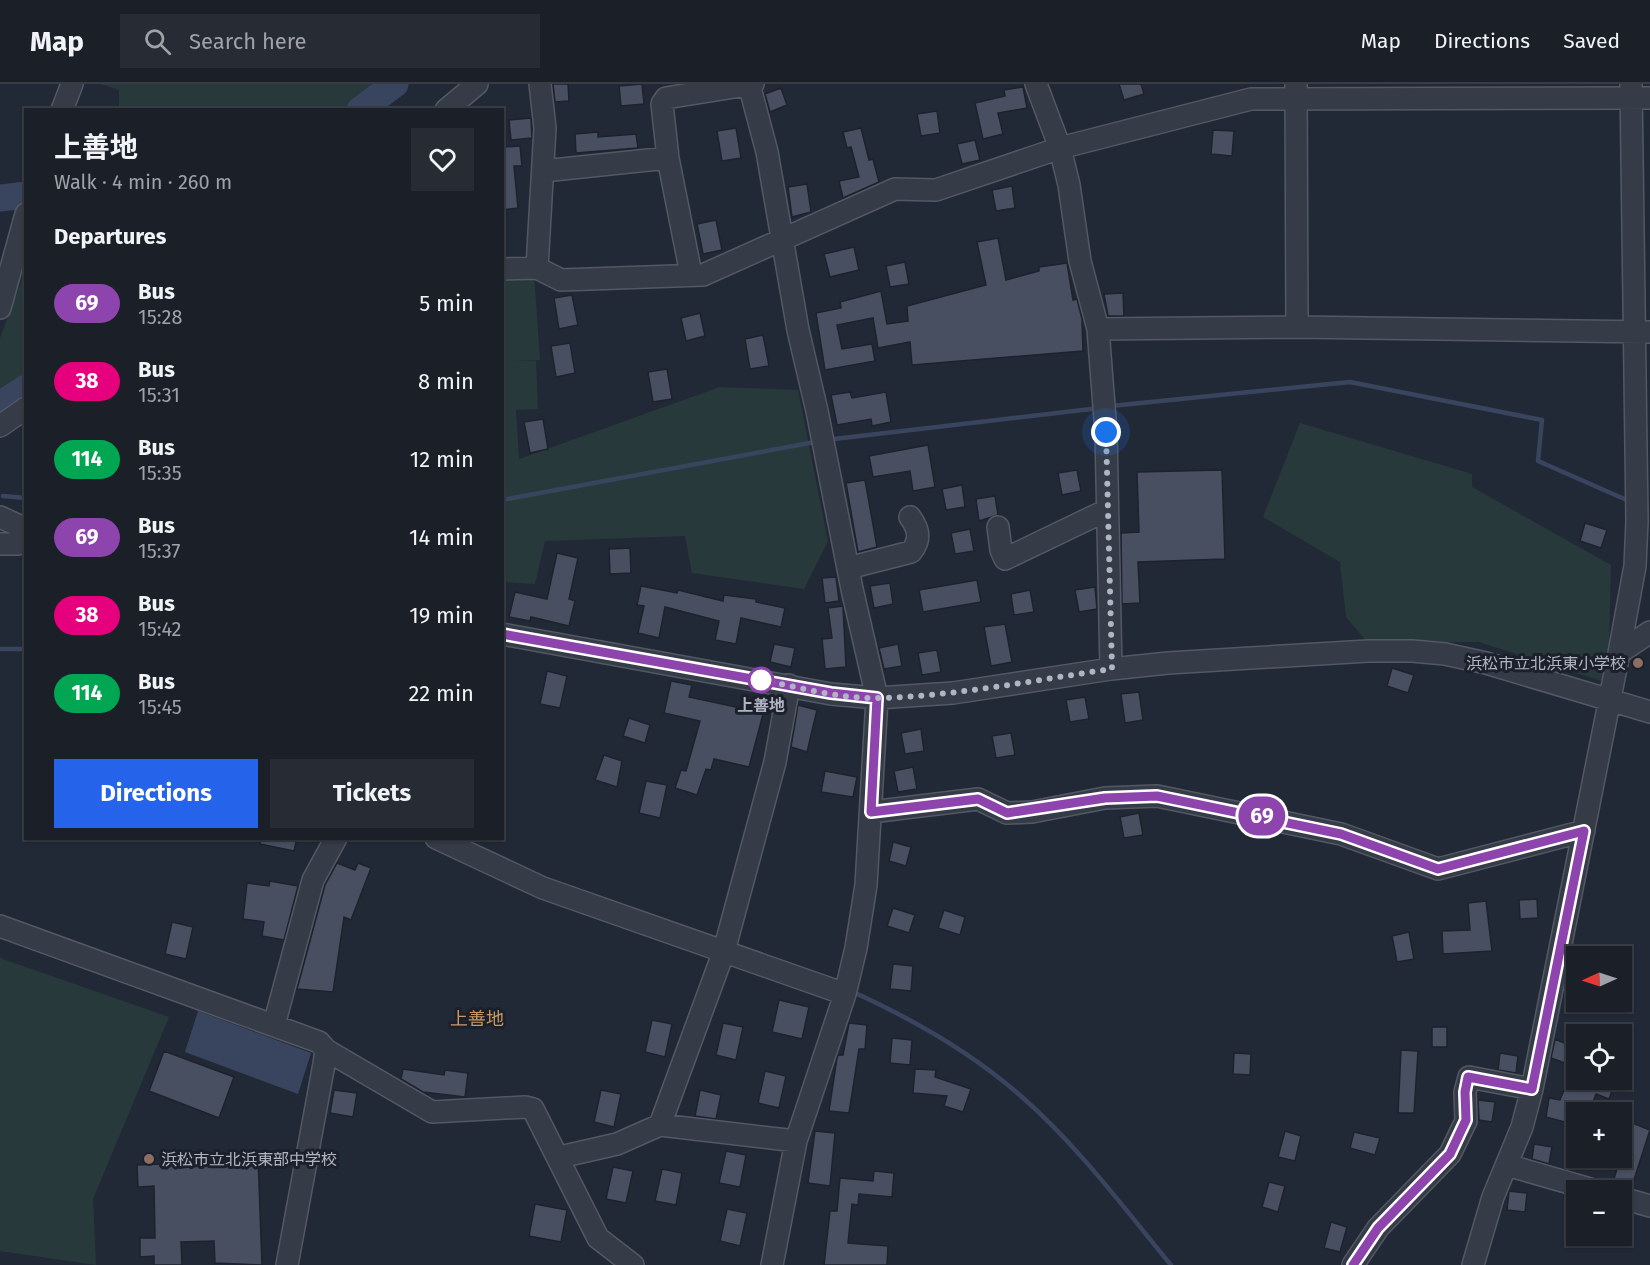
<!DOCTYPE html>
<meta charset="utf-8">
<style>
body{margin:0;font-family:"Fira Sans","Noto Sans JP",sans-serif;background:#272c34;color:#f1f3f6;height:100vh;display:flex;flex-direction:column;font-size:22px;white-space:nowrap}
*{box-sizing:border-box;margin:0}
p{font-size:20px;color:#9fa2a8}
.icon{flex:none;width:33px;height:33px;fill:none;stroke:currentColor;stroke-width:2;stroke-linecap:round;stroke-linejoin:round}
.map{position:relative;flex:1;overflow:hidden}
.sheet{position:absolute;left:24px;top:24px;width:480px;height:732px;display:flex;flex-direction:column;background:#1a1f28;border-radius:0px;box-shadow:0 2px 4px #0004,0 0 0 2px #383d45}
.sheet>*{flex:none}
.badge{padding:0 12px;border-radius:20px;font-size:21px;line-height:39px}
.needle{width:39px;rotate:267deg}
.buttons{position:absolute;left:1566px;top:862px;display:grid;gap:12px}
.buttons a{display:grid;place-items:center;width:66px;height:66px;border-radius:0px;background:#1a1f28;box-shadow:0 2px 4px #0004,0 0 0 2px #383d45;font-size:30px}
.you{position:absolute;width:30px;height:30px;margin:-15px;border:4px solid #fff;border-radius:50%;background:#1a73e8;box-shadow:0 0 0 9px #1a73e833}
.map>.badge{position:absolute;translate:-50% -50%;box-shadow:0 0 0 3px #fff}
h2{padding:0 30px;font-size:22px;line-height:54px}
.round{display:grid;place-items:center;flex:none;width:63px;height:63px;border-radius:0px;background:#272c34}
.summary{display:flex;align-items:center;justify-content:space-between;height:102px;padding:0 30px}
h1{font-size:28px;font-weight:700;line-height:45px}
.primary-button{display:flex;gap:12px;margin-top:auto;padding:12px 30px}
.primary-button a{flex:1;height:69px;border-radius:0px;background:#2563eb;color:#fff;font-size:24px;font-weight:700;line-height:69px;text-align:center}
.primary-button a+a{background:#272c34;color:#f1f3f6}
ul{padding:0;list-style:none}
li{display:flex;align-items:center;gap:18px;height:78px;padding:0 30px}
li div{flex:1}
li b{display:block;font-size:22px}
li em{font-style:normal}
li .badge{min-width:66px;font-weight:700;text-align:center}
header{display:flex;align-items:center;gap:36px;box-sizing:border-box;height:84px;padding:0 30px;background:#1a1f28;border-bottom:2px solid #383d45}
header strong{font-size:28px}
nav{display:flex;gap:33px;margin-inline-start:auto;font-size:21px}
.search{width:420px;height:54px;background:#272c34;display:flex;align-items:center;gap:15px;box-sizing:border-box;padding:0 21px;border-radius:0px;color:#9fa2a8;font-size:22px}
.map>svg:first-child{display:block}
.green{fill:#28393b}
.water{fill:#39455e}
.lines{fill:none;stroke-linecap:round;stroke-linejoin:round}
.stream{stroke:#39455e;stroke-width:4.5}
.river{stroke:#39455e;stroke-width:27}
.building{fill:#484f60;stroke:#1d222d;stroke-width:1.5}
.minor-casing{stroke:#535864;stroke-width:24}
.minor{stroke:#353b47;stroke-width:21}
.line-casing{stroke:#fff;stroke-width:14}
.line{stroke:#8e44ad;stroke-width:9}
.walk{stroke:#b0b5c3;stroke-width:6;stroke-dasharray:0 10.8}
.education-dot{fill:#8d6e63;stroke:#1b202b;stroke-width:2}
.stop-dot{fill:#fff;stroke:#8e44ad;stroke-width:3}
.labels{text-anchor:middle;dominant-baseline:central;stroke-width:6;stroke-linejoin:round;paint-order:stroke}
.poi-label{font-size:16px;fill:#b0b5c3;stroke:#1b202b;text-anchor:end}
.stop-label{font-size:16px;font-weight:bold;fill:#b0b5c3;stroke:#1b202b}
.neighbourhood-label{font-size:18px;fill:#ca9964;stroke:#1b202b}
</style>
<header>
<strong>Map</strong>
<div class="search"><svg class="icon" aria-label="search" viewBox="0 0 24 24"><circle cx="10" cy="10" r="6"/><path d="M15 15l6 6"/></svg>Search here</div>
<nav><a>Map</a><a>Directions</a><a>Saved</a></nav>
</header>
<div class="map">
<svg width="1650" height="1181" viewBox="0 0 1650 1181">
<rect width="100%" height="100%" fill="#222936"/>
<path class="green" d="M101,0H374L360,10L349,25L119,26V6Z
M25,188V295L0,313V254Z
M534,190L540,276L511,277H536L538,325L516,326L519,375L720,303L798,306L828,457L804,505L692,489L685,452L545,457L535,500L503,498V192Z
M1300,339L1472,390V403L1611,481L1608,599L1479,558H1367L1346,533L1340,478L1263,433Z
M0,874L169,933L93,1115L96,1181L0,1167Z"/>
<path class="water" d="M198,927L311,969L298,1010L185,968Z"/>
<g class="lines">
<path class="stream" d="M1111,322L1350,298L1542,336L1538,377L1629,417
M834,355L1100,324
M3,412L26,414
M502,416L815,358
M0,565H26
M851,907C913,935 971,968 1022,1013C1078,1062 1124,1124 1171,1181"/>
<path class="river" d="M360,26L395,0
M0,114L26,111
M0,321L26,304"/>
</g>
<path class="building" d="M553,0H568L569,17L555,18Z
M642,0L644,20L621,22L619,2Z
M1119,0H1141L1144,10L1124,16Z
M1023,3L1027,24L998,29L1003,50L983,55L975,19L1005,12L1004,6Z
M781,4L787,21L770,28L765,10Z
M937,27L940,49L921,52L917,30Z
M531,34L532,54L511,56L509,36Z
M736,44L741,74L722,77L717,47Z
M861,44L869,76L873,75L879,98L843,114L839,97L859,93L851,63L847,64L843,48Z
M1213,46L1234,47L1232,72L1211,70Z
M598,48V53L636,50L638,64L576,69L575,50Z
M975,56L980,76L962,80L957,60Z
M520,62L522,82H514L518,124L502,126V63Z
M807,100L811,128L792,133L788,103Z
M1012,102L1015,124L996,127L992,106Z
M716,136L722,166L703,170L697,140Z
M998,154L1006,196L1039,187V183L1067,179L1073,216L1077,215L1082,235L1083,267L912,281L910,258L878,264L873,234L837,241L842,265L872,260L875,277L825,286L816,229L841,224L840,218L881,207L887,240L908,237L907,222L986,201L977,158Z
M854,163L859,186L830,193L824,170Z
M905,178L909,200L890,203L886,182Z
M1123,209L1124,232H1108L1104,210Z
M572,211L578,241L559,245L554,214Z
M700,229L705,252L686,257L681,234Z
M763,251L769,282L750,285L745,255Z
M570,259L575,289L556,293L551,262Z
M667,285L672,315L653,318L648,288Z
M850,308L852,314L886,308L891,338L872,342L871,335L837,341L831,311Z
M543,335L548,365L530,369L524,338Z
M928,361L935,403L913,407L910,387L873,393L869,372Z
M1077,386L1081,407L1062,411L1058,389Z
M1222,386L1225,475L1138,478L1140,519L1122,520L1121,449L1139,448L1137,388Z
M865,396L877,463L858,468L846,399Z
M962,401L965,423L946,426L942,405Z
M995,412L998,431L979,437L976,415Z
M1585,439L1607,446L1601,464L1580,457Z
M970,445L974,467L955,470L951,449Z
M630,464L631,489L610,490L609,465Z
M557,469L578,474L569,515L575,517L569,542L531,533L530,537L509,533L515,508L547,515Z
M836,493L839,517L825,519L822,494Z
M977,496L981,518L923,528L919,506Z
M890,499L893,520L874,524L870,502Z
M641,502L677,509L678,506L723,517L724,511L756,515V518L785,524L781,543L741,534L736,560L715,556L719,537L665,523L659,554L638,549L644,522L637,521Z
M1095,503L1097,525L1079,528L1075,506Z
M1030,506L1034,528L1014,531L1011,510Z
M843,522L846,583L825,585L822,555L832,554L828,524Z
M1005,540L1012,578L991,582L984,543Z
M774,560L795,564L791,583L770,578Z
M898,560L902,582L884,585L879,564Z
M937,566L941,588L922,591L918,569Z
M1392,584L1414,591L1408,609L1387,602Z
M547,587L567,592L560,624L540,620Z
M671,597L692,601L689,613L740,624L744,612L766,619L749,683L714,675L711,686L706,685L697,711L675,704L681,686L686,687L700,637L664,629Z
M1139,608L1143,636L1125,639L1121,610Z
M1085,613L1089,635L1070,638L1066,616Z
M798,621L817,626L807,668L791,663Z
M629,634L650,641L645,659L623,652Z
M921,645L924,667L905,670L901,649Z
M1011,649L1015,671L996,674L992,652Z
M604,671L622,677L617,703L595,696Z
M913,683L917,705L898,708L894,687Z
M825,687L857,693L853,713L821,708Z
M646,697L667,701L660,734L639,729Z
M1139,729L1143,751L1124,754L1120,733Z
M260,754H297L294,767L260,760Z
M893,758L911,763L906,782L889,777Z
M337,779L355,786L358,779L371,784L351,836L344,833L333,908L297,905L325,801Z
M270,797L298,802L284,856L262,852L264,838L243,835L247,799L269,802Z
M1537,815L1538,834L1520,835L1519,816Z
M1486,817L1492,867L1443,870L1442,847L1470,846L1468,819Z
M893,824L915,831L909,849L887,842Z
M944,826L965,833L960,851L938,844Z
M172,838L193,843L186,875L165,870Z
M1409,848L1414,875L1397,878L1392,852Z
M893,880L913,882L911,907L890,905Z
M779,916L809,923L802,955L772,948Z
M652,936L672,940L665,973L645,968Z
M723,939L743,943L736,976L716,971Z
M849,939L867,941L865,965H859L849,1029L829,1027L837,974L838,971H843Z
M1432,943H1447V963H1432Z
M892,954L912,956L910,981L890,979Z
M1555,955L1571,962L1565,979L1551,974Z
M1401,966L1418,967L1414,1029H1398Z
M164,967L234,993L219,1034L149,1007Z
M1234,969L1251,970L1250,991L1233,990Z
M1500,969L1518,972L1516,989L1498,986Z
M403,985L444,991L445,986L468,989L465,1013L423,1008L401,995Z
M915,985L936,986L935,993L971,1005L963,1028L944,1022L947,1012L913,1009Z
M765,987L786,992L779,1024L758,1019Z
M1568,996H1616L1609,1015L1596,1010L1589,1029H1576V1041L1546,1033L1549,1014L1560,1016Z
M334,1006L357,1009L353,1033L330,1029Z
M601,1006L621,1010L614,1043L594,1038Z
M700,1006L721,1011L716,1035L695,1032Z
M1478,1016L1495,1018L1492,1038L1479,1036Z
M1630,1038L1650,1046L1632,1102L1614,1095Z
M815,1047L835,1049L830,1102L808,1099Z
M1285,1047L1301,1052L1295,1077L1278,1073Z
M1354,1048L1380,1054L1375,1071L1350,1064Z
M1534,1060L1552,1063L1549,1080L1532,1075Z
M726,1067L746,1071L740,1103L719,1099Z
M258,1071L262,1181L215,1179L214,1157L181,1158L182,1181H154V1172L140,1173V1154H155L154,1102L138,1103L137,1081L207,1078L229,1075V1072Z
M613,1083L633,1087L626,1119L606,1115Z
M662,1085L682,1089L676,1121L655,1117Z
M874,1087L894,1089L892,1113L859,1110L858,1121L852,1120L848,1159L888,1162L887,1181H824L830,1127H837L840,1094L873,1097Z
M1269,1098L1285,1102L1278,1128L1262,1123Z
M1509,1107L1527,1109L1525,1128L1507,1126Z
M535,1120L567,1126L561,1158L529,1152Z
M727,1125L747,1129L740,1162L720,1157Z
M1331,1138L1347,1143L1340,1168L1324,1164Z"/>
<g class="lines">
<g class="minor-casing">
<path id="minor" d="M749,0L767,68L798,246L817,327L852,505L877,614L866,801L856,864L845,910L796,1057L772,1181
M1036,0L1060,64L1069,101L1080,177L1098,245L1106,348L1111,585
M1296,0L1297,243
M62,26L72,0
M446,26L477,0
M668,74L662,20L666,14L753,0
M543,87L668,74L691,190
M537,184L545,44L540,0
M502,185L537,184L561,196L703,191L895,105L936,106L1060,64L1251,15L1650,14
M0,224L26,130
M1098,245L1297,243L1650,248
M0,342L26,324
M0,433L26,445
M998,443L1001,466L1005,475L1107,426
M0,460H18L26,457
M848,484L911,468C921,456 919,445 910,433
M502,550L831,610L877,614L953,609L1111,585L1168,579L1368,567H1412L1445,570L1486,579L1650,628
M1619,569L1650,548
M871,728L978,715L1007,729L1032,728L1105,714L1157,712L1341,750L1438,785L1584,747
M436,754L543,804L845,910
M0,842L319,958L326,966L324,980L287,1181
M274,941L313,796L336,754
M326,966L432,1028L525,1023L533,1025L598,1154L633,1181
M660,1041L724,867L775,678L789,601
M560,1073L617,1060L660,1041L796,1057
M1507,1081L1597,1107
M1622,1114L1650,1122
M1353,1181L1378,1144L1450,1070L1466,1037L1465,1008L1469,993L1532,1005
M1473,1181L1493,1113L1522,1043L1532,1005L1619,569L1635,482L1637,437L1631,0"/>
</g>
<use href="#minor" class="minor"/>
</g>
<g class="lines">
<g class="line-casing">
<path id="line" d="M502,550L831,609L877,614L871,728L978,715L1007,729L1105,714L1157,712L1341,750L1438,785L1584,747L1532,1005L1468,993L1465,1008L1466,1036L1450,1070L1378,1144L1353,1181"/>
</g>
<use href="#line" class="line"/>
<path class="walk" d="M761,596C799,603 840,615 879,614C957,612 1034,596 1112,585L1106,348"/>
</g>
<g class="education-dot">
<circle cx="1638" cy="579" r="6"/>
<circle cx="149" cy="1075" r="6"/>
</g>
<circle class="stop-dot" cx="761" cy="596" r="12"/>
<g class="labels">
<g class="poi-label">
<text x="1626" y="579">浜松市立北浜東小学校</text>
<text x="161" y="1075" text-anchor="start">浜松市立北浜東部中学校</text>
</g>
<g class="stop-label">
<text x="761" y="621">上善地</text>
</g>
<g class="neighbourhood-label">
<text x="477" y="935">上善地</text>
</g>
</g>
</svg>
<div class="buttons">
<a><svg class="needle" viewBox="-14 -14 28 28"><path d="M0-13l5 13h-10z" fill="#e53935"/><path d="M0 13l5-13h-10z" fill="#9fa2a8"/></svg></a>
<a><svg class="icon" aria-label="locate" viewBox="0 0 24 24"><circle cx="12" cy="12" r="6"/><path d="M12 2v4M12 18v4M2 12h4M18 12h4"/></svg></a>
<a>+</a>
<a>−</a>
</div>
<div class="you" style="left:1106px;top:348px"></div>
<b class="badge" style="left:1262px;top:732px;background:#8e44ad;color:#fff">69</b>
<section class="sheet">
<div class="summary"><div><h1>上善地</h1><p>Walk · 4 min · 260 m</p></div><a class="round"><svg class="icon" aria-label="heart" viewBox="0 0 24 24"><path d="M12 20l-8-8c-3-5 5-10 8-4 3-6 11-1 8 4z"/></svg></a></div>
<h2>Departures</h2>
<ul>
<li><span class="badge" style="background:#8e44ad;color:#fff">69</span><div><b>Bus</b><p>15:28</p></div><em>5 min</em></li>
<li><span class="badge" style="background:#e6007e;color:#fff">38</span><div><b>Bus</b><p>15:31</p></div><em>8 min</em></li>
<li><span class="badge" style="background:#00a651;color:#fff">114</span><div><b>Bus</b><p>15:35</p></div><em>12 min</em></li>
<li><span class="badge" style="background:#8e44ad;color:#fff">69</span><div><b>Bus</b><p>15:37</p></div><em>14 min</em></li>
<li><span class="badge" style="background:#e6007e;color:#fff">38</span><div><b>Bus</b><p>15:42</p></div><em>19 min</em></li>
<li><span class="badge" style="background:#00a651;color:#fff">114</span><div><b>Bus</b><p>15:45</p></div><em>22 min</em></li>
</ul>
<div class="primary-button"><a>Directions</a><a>Tickets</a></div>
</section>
</div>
